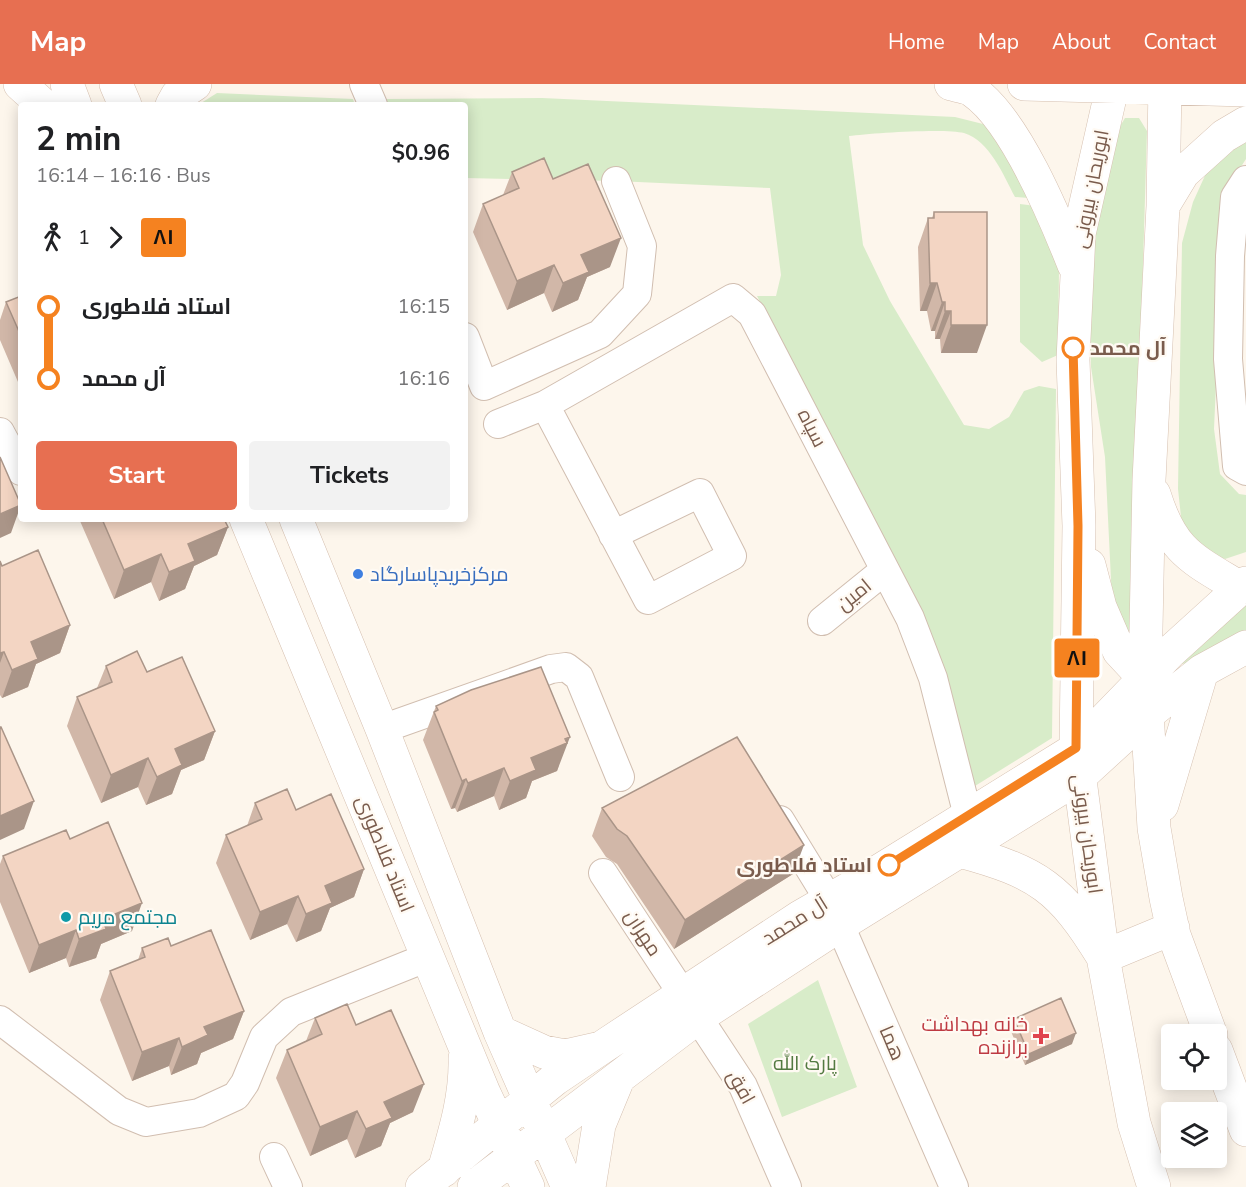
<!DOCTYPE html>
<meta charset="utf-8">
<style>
body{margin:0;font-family:"Nunito Sans",Cairo,sans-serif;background:#f2f2f2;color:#202124;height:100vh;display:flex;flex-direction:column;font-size:22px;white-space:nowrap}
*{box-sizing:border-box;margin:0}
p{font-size:20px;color:#757577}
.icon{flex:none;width:33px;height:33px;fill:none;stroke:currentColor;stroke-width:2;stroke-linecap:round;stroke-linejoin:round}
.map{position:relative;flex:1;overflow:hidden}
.panel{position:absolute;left:18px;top:18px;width:450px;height:420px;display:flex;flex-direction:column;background:#fff;border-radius:6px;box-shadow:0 3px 15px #0003}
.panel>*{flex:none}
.badge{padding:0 12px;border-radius:4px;font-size:21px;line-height:39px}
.fabs{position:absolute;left:1161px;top:940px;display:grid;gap:12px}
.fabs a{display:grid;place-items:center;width:66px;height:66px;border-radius:6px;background:#fff;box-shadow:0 3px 15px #0003;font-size:30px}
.map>.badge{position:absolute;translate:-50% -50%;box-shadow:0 0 0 3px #fff}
.legs{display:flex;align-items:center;gap:9px;height:66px;padding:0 18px;font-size:20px}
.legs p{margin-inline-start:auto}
.head{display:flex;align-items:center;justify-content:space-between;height:102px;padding:0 18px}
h1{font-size:33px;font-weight:700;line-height:45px}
.primary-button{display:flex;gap:12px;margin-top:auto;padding:12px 18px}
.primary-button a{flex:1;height:69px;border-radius:6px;background:#e76f51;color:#fff;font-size:24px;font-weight:700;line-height:69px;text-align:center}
.primary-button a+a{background:#f2f2f2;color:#202124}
ul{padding:0 18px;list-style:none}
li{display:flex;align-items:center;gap:21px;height:72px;font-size:22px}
li i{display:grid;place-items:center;width:9px;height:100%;margin:0 8px;background:currentColor}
li i::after{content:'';width:15px;height:15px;margin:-8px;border:4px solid;border-radius:50%;background:#fff}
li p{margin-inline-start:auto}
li:first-child i{background:linear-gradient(#0000 50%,currentColor 0)}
li:last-child i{background:linear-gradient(currentColor 50%,#0000 0)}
header{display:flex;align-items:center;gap:36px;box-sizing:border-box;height:84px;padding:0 30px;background:#e76f51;color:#fff}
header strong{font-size:28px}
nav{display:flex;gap:33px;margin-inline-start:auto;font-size:21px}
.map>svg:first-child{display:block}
.green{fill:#d8ecc9}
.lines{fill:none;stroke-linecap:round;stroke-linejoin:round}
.minor-casing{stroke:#d1beb0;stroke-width:30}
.secondary-casing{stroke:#d6c0b0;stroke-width:34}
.minor{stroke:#fff;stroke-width:28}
.secondary{stroke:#fff;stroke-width:33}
.wall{fill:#d1b7a8}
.shaded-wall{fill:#aa9588}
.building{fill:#f3d5c3;stroke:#aa9588;stroke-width:1.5}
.line-1-casing{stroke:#fff;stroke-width:14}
.line-1{stroke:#f58220;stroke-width:9}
.stop-1-dot{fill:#fff;stroke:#f58220;stroke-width:3}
.shop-dot{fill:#3f7fe0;stroke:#fffaf3;stroke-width:2}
.culture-dot{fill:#0f9aa8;stroke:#fffaf3;stroke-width:2}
.health-dot{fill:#e0444e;stroke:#fffaf3;stroke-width:2}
.labels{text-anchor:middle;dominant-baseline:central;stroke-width:4.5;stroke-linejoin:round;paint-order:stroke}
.street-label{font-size:20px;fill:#7a5c4d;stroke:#fffaf3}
.stop-label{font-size:20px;font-weight:bold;fill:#7a5c4d;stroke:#fffaf3;text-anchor:start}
.shop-label{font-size:20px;fill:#366cbe;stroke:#fffaf3;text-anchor:start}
.culture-label{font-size:20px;fill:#0d838f;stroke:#fffaf3;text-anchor:start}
.health-label{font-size:20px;fill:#be3a42;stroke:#fffaf3;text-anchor:end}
.park-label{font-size:20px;fill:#537a41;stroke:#fffaf3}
</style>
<header>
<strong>Map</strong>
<nav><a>Home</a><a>Map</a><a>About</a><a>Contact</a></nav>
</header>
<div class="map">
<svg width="1246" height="1103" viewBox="0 0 1246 1103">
<rect width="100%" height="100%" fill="#fdf6ec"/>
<path class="green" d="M217,9L353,15L355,21H198Z
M542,14L955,33L987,41L1013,75L1029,114L1015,113C1004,92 989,56 964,49C946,44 870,49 849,52L863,161L890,217L964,341L989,345L1009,333L1024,307L1039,302L1056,305L1052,654L975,702L936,563L757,212H776L781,191L770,104L616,97L465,94V21H388L386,15Z
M1125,34H1139L1147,47L1140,281L1138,569L1112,516L1105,373L1091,283L1087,184L1116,49Z
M1246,53V75L1233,95L1224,123L1214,345L1220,390L1239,410L1246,411V468L1225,475L1199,465L1182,442L1178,405L1182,159L1193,118L1208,85Z
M1020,120L1036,122L1059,185L1058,271L1042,278L1020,258Z
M1246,518V552L1202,577L1181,580Z
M818,896L857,1003L782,1033L748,940Z"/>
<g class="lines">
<g class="minor-casing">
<path id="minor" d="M364,0L373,21
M1246,96L1235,113L1230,172L1228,275L1237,382L1246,387
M465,253L484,302L600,250L637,210L642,162L616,97
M545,321L648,516L732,472L700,409L613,451
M498,340L545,321L733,214L752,230L910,534L933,594L968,732
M0,348L21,387
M822,537L885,486
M382,645L551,585L566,583L579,593L620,693
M780,736L829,816L954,1103
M603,789L743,1002L787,1103
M0,936L119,1027L146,1038L199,1029L236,1012L245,999L264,953L291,928L428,873
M274,1073L288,1103"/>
</g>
<g class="secondary-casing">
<path id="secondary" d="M20,0L43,21
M67,0L75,21
M116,0L125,21
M951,0C958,2 968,3 973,7C1015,36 1055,133 1074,181
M1024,0L1246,6
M1113,0L1079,150L1073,276L1079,442L1076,665L1103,873L1134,1039L1154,1103
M1165,0L1163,122L1149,396L1145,595L1154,744L1166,814L1174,851L1211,951
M172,21L177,12L195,0
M1163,122L1183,89L1224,52L1246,39
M1154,410C1172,468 1191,474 1240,504
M246,435L484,1009L528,1103
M296,435L382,645L500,948L568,1103
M1089,481L1100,523L1119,567L1145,595
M1162,721L1202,587
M960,767C1038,788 1061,804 1103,873L1173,844
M500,948L544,968L565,972L596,965
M1216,966L1246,1046
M444,1086C455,1048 466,1013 465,974
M422,1103L555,995L610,958L800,833L871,792L1076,665L1170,568L1246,499
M474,1103L697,934L840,841L1079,693L1149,629L1202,587L1246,563
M589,1103L599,1041L618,995"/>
</g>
<use href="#minor" class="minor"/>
<use href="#secondary" class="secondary"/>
</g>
<path class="wall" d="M512,88L553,95L610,183L587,193L578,216L552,228L544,209L507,226L473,148L483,120L503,111Z
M934,128L977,269H941L940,255H935V247H931L927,227H920L918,163L928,134H932Z
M21,212V305L0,256V236L6,218Z
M81,435H224L228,443L217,471L194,482L185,505L159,517L151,498L114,515L80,437Z
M0,477L2,482L70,541L60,569L36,580L28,603L2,614L0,611Z
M106,582L147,588L215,647L204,676L181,686L172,710L146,721L138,703L101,719L67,642L77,613L97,604Z
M436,622L559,681L557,687L532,697L526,714L499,726L494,712L457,728L455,724L451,725L423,656Z
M255,719L296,726L364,785L354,813L330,824L321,847L296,858L287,840L250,856L216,779L226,751L247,742Z
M602,724L793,790L674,865L617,780L606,773L592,752Z
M70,755L132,847L101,860L96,874L69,883L66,874L29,889L0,818V780L3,772Z
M171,862L244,927L233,955L201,969L197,980L171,991L169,982L132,997L100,916L110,887L138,876L142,864Z
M315,934L356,941L413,1028L390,1039L381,1062L355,1074L347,1055L310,1072L276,994L287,966L306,957Z
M1014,935L1072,960L1025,981L1010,945Z"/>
<path class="shaded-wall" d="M621,154L610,183L587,193L578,216L552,228L563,199L581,171Z
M554,181L544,209L507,226L517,197Z
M930,199H937L927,227H920Z
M942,218H945L935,247H931Z
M945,227H951L940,255H935Z
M951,241H987L977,269H941Z
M21,421L11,449L0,454V430Z
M228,443L217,471L194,482L185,505L159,517L169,488L188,460Z
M161,470L151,498L114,515L124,486Z
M70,541L60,569L36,580L28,603L2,614L12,586L31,558Z
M4,568L0,579V569Z
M215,647L204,676L181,686L172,710L146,721L157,693L175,665Z
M570,653L557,687L532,697L526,714L499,726L510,697L531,674Z
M148,674L138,703L101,719L111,691Z
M504,684L494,712L457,728L468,699Z
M466,695L455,724L451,725L462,697Z
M34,717L24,745L0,756V732Z
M804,761L793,790L674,865L685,836Z
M364,785L354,813L330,824L321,847L296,858L306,830L325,802Z
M298,812L287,840L250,856L260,828Z
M142,819L132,847L101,860L96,874L69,883L79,855L103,835Z
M76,846L66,874L29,889L39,861Z
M244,927L233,955L201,969L197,980L171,991L182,963L204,943Z
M1076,949L1072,960L1025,981L1029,970Z
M179,954L169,982L132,997L142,968Z
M424,1000L413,1028L390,1039L381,1062L355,1074L366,1045L384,1018Z
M357,1027L347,1055L310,1072L320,1043Z"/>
<path class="building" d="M544,74L553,95L588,80L621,154L581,171L589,188L563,199L554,181L517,197L483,120L519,104L512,88Z
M934,128H987V241H951V227H945V218H942L937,199H930L928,134H934Z
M21,212V252L6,218Z
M0,373L21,421L0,430Z
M102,435H224L228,443L188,460L195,477L169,488L161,470L124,486Z
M38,466L70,541L31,558L38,575L12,586L4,568L0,569V477L2,482Z
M137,567L147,588L182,573L215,647L175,665L182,681L157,693L148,674L111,691L77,613L112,598L106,582Z
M541,583L570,653L565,655L567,659L531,674L536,686L510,697L504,684L468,699L466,695L462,697L434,628L438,626L436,622L471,606Z
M0,643H1L34,717L0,732Z
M737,653L804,761L685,836L627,752L617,745L602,724Z
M287,705L296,726L331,710L364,785L325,802L332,819L306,830L298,812L260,828L226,751L262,735L255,719Z
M108,738L142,819L103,835L106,845L79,855L76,846L39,861L3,772L66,746L70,755Z
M211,846L244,927L204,943L208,951L182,963L179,954L142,968L110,887L145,873L142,864L168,854L171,862Z
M1061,914L1076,949L1029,970L1014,935Z
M347,920L356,941L391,926L424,1000L384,1018L392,1034L366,1045L357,1027L320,1043L287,966L322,950L315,934Z"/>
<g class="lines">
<g class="line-1-casing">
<path id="line-1" d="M889,781L1076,664L1078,442L1073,264"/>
</g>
<use href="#line-1" class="line-1"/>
</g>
<g class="stop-1-dot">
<circle cx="1073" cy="264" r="10"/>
<circle cx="889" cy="781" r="10"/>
</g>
<circle class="shop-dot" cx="358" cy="490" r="6"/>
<circle class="culture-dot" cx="66" cy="833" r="6"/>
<path class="health-dot" d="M1038 943h6v6h6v6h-6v6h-6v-6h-6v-6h6z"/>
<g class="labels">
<g class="street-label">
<text transform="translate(1091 105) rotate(-79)">ابوریحان بیرونی</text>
<text transform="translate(812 344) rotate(63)">سپاه</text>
<text transform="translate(854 511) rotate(-39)">امین</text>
<text transform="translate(1087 750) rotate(82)">ابوریحان بیرونی</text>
<text transform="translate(385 770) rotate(68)">استاد فلاطوری</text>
<text transform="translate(795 837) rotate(-32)">آل محمد</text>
<text transform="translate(643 849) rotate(57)">مهران</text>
<text transform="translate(892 959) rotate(67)">هما</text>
<text transform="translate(741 1003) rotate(61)">افق</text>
</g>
<g class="stop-label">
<text x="1090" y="264">آل محمد</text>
<text x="872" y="781" text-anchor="end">استاد فلاطوری</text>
</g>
<g class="shop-label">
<text x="370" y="490">مرکزخریدپاسارگاد</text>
</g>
<g class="culture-label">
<text x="78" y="833">مجتمع مریم</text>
</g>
<g class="health-label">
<text x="1028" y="940">خانه بهداشت<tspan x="1028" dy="23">برازنده</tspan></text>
</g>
<g class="park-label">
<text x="805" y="979">پارک الله</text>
</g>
</g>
</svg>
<div class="fabs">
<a><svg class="icon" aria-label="locate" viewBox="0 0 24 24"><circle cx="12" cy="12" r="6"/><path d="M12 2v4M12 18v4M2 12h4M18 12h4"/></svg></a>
<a><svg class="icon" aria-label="layers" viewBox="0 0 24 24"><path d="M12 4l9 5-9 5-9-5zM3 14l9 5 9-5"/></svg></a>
</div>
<b class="badge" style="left:1077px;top:574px;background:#f58220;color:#111">۸۱</b>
<section class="panel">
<div class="head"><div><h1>2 min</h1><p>16:14 – 16:16 · Bus</p></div><b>$0.96</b></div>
<div class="legs"><svg class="icon" aria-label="walk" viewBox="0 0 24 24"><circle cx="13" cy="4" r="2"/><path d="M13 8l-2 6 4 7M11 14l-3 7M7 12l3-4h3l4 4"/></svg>1<svg class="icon" aria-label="forward" viewBox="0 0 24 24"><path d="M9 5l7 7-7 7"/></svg><b class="badge" style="background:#f58220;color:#111">۸۱</b></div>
<ul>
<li><i style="color:#f58220"></i><b>استاد فلاطوری</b><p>16:15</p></li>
<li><i style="color:#f58220"></i><b>آل محمد</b><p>16:16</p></li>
</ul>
<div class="primary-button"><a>Start</a><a>Tickets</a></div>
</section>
</div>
